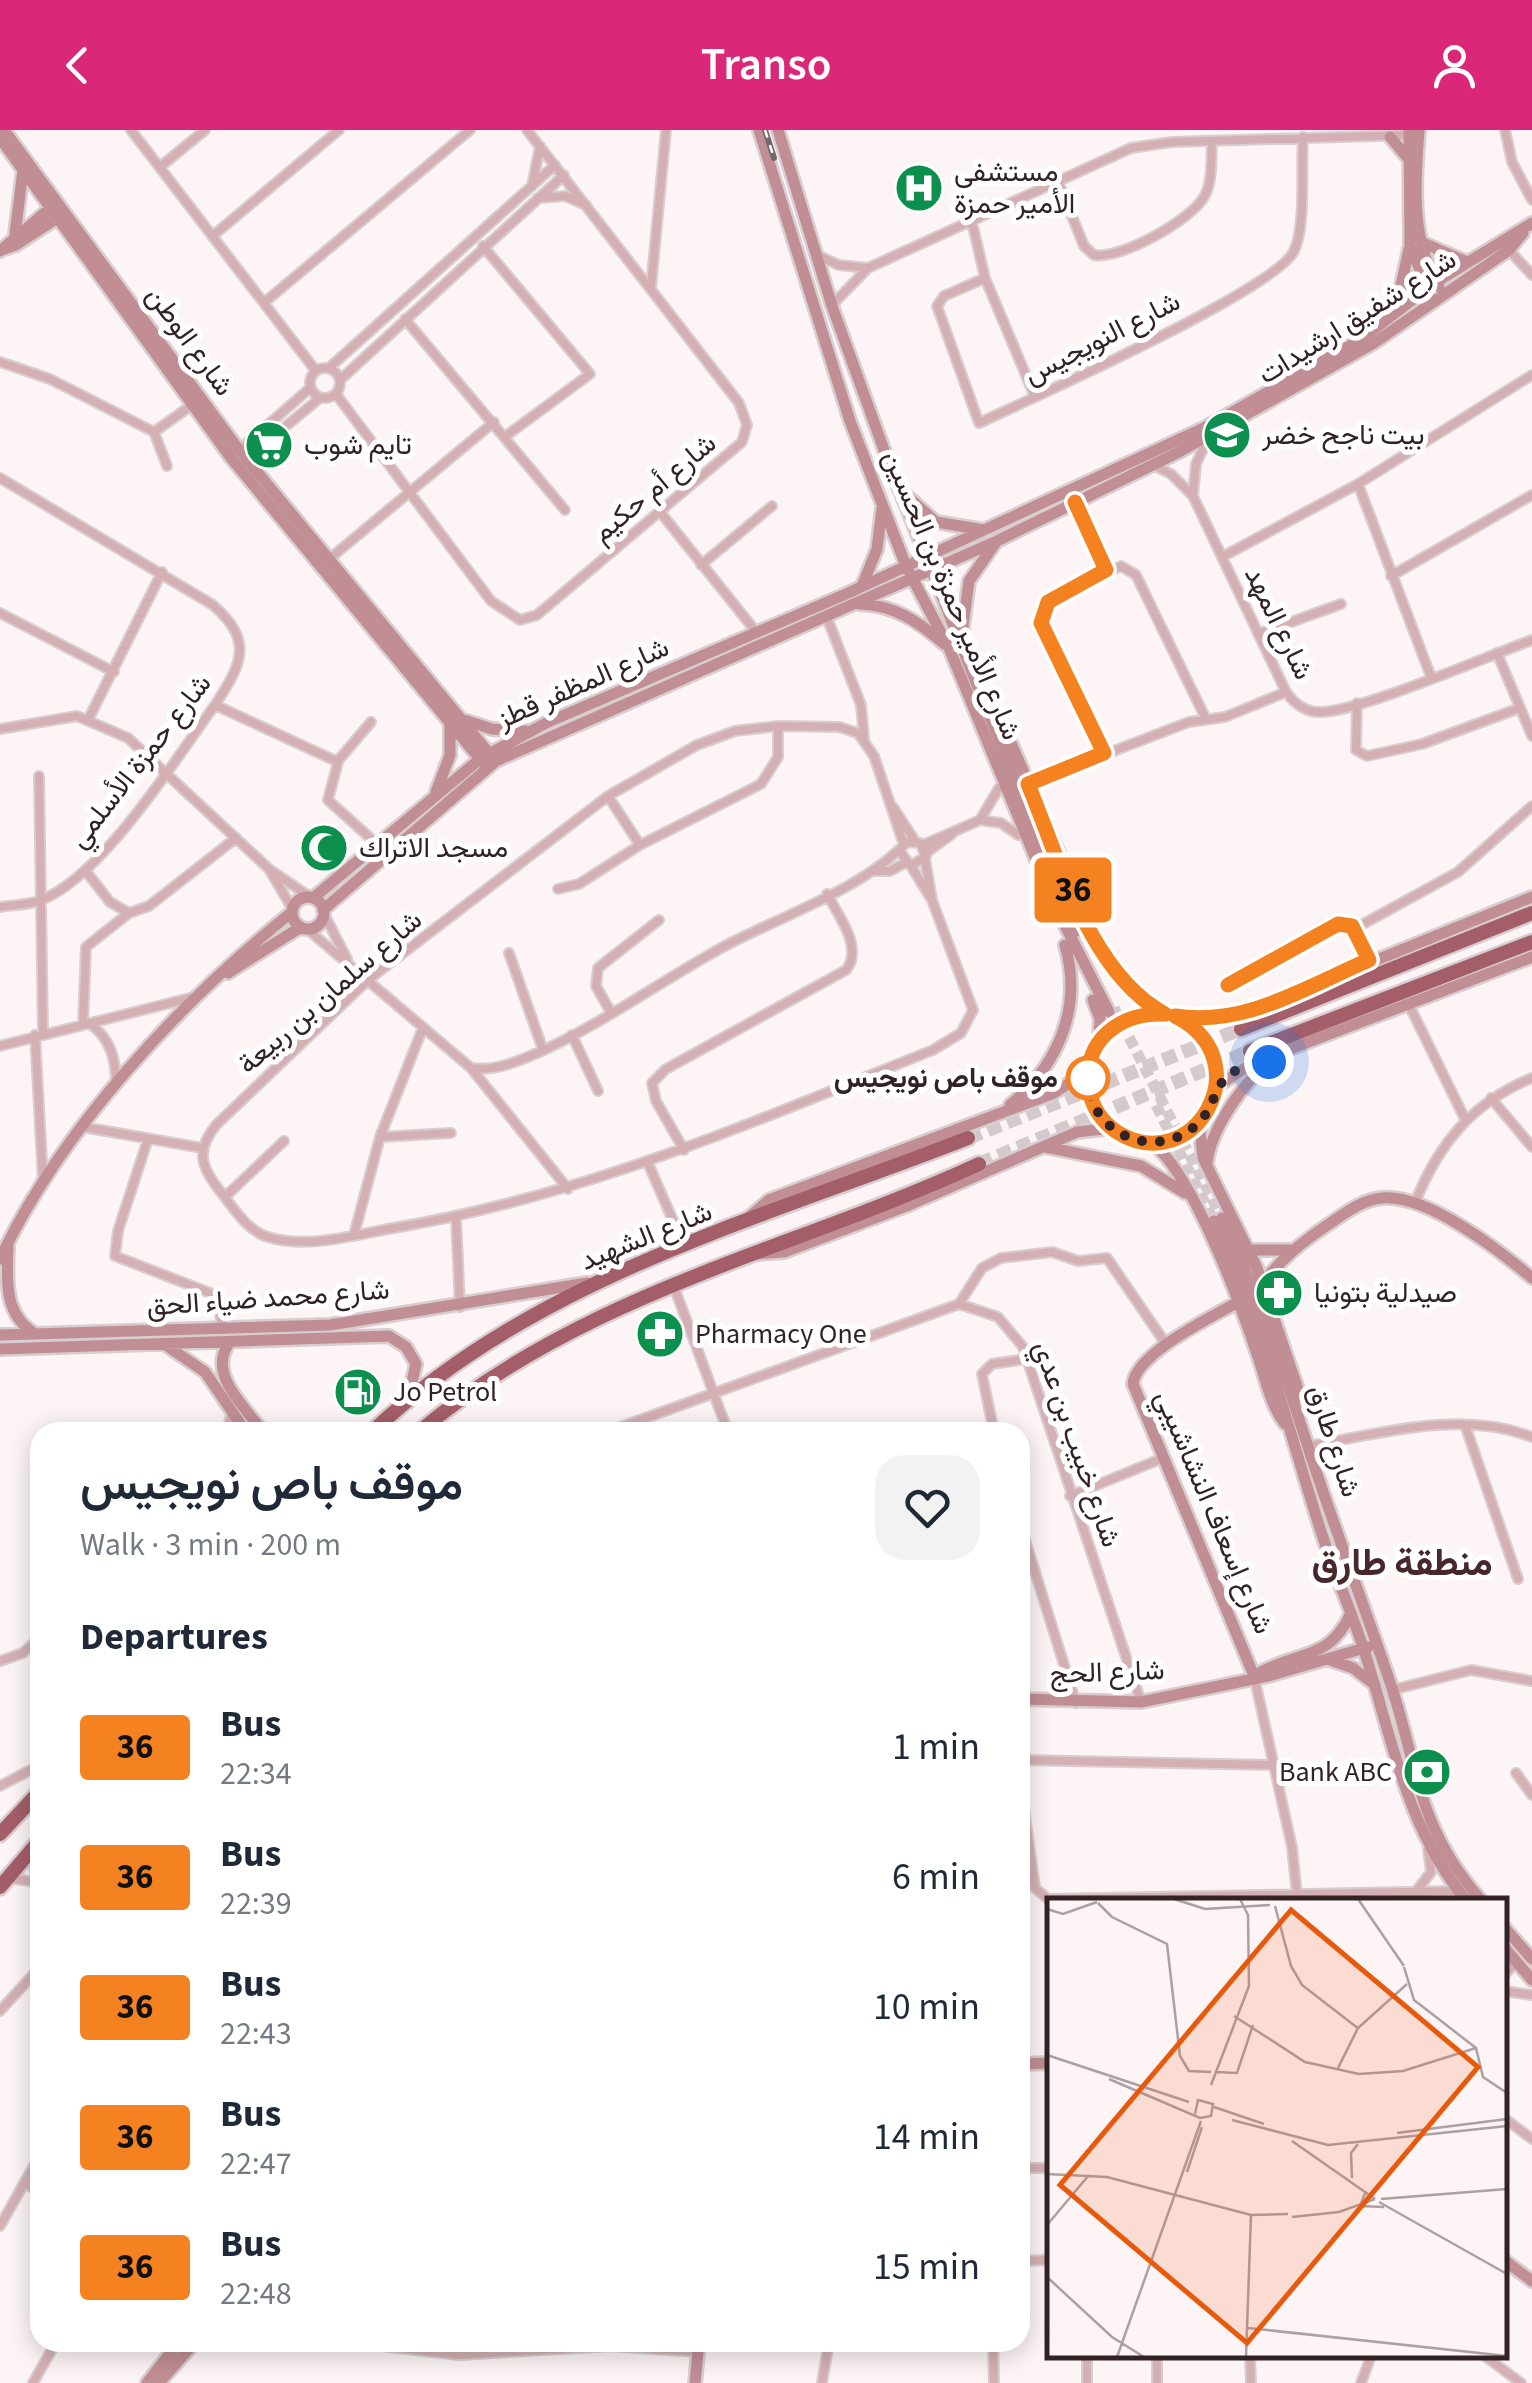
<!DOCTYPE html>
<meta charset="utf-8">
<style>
body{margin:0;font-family:"Source Sans 3",Vazirmatn,sans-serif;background:#f2f2f3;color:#1f2937;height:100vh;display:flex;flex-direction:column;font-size:38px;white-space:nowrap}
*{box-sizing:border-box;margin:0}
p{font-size:32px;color:#747a83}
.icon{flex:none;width:55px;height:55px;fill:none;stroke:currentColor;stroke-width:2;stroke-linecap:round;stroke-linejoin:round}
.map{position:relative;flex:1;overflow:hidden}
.drawer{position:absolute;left:30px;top:1292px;width:1000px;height:930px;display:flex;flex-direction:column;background:#fff;border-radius:30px;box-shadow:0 5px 25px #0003}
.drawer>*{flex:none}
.badge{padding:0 20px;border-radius:8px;font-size:35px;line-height:65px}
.you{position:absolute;width:50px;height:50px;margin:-25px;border:8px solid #fff;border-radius:50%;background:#1a73e8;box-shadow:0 0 0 15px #1a73e833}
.map>.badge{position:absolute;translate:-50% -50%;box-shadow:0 0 0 5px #fff}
h2{padding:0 50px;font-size:38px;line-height:90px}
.round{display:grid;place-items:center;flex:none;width:105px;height:105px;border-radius:30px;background:#f2f2f3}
.overview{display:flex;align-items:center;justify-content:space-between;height:170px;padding:0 50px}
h1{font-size:48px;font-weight:600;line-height:75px}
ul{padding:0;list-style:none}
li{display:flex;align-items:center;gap:30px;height:130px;padding:0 50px}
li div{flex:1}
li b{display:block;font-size:38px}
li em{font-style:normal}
li .badge{min-width:110px;font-weight:700;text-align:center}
header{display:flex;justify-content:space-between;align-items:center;height:130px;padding:0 50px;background:#db2777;color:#fff;font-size:45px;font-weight:600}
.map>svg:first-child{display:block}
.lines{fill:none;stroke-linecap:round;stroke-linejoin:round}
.secondary-tunnel{stroke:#d4cacb;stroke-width:11;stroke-dasharray:11 5.5;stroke-linecap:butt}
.highway-tunnel{stroke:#d4cacb;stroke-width:14;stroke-dasharray:14 7;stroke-linecap:butt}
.street-casing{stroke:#d8cecf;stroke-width:12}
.secondary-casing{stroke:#d8cecf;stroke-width:16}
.highway-casing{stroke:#d8cecf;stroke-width:19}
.street{stroke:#d4b0b4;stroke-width:8}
.secondary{stroke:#c08e94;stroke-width:11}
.highway{stroke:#a45e69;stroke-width:14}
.rail-casing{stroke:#756869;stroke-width:6}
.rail{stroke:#fff;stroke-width:2.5;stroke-dasharray:8;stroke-linecap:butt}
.line-casing{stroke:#fff;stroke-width:22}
.line{stroke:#f58220;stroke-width:15}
.walk{stroke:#322224;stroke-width:10;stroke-dasharray:0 18}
.stop-dot{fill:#fff;stroke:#f58220;stroke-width:5}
.labels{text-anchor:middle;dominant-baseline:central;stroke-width:10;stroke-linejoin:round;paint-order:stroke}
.poi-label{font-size:28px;fill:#322224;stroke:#fff;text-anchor:start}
.street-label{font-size:28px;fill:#322224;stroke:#fff}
.stop-label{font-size:28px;font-weight:bold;fill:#322224;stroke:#fff;text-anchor:end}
.district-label{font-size:38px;font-weight:bold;fill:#47272c;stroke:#fff}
.inset-road{fill:none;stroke:#aca0a1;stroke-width:2.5}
.view{fill:#e8590c;fill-opacity:0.15;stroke:#e8590c;stroke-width:5}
.inset-edge{fill:none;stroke:#322224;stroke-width:5}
</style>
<header><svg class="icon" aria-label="back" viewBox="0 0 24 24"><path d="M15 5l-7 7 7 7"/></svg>Transo<svg class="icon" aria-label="person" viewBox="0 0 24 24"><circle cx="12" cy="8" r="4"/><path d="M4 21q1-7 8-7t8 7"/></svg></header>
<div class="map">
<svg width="1532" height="2253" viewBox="0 0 1532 2253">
<rect width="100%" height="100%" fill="#fdf4f5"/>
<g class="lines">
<path class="secondary-tunnel" d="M1114,878L1222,1088
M1156,975L1214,1091"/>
<path class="highway-tunnel" d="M968,1008L1241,899
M979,1034L1250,921"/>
<g class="street-casing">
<path id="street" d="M131,0L316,241
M1505,0L1512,32L1532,70
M160,37L205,0
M1057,49L1084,116L1094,125C1120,130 1191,90 1204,67C1213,52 1211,28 1212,12
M532,56L540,16
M538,68L565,66L586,75
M972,92L985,148L1035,267
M215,104L339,0
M483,116L590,244L506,306
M1509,120L1532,145
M817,125L839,135L868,138
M985,148L944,166L937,176L979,293C1031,269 1276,159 1294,121C1306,97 1301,36 1303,7
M651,157L666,0
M265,172L470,0
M832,175L868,138L1131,18L1172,12L1410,5
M405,189L565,380
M0,232L50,249L154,302L167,336
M310 253a15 15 0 1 1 30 0a15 15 0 1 1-30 0Z
M329,238L555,35
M340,250L564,45
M336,264L491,471L520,490L537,485L742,312L747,295L739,273L527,0
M154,302L192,275
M238,321L310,258
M245,330L320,268
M1153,335L1171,344L1193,366L1286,562C1294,573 1303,581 1317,582C1353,585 1490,525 1532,510
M0,348L213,475C254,511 242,534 215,575C176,628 101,749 39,771C27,775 12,775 0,777
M1358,354L1431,547
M1193,366L1196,334L1208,308
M1075,372L1105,440
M661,383L757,503
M1222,427L1358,354L1532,245
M328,430L494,292
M701,435L772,376
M1391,446L1532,365
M0,483L114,542
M826,485L861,575L864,608
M1258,504L1341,474
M1497,523L1532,606
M1357,573L1356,620L1367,626L1422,614L1520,578
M215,575L338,632L328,670L379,716
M89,588L162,442
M0,599L77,586L128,608L269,739L310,767
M1104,623L1041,493L1049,472L1121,436L1136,445L1206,589
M337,632L371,592
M39,646L43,903
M1028,654L1189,592L1225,587L1286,562
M608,666L640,715
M893,677L915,711
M980,690L1001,693L1018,705
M904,715L874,626L858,603L839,597L778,596L735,601L697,615L608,666L368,850L216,995C196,1020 200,1036 220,1061C233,1077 247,1101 268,1107C305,1119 351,1106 388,1099C585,1066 750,993 933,920L961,903L973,880L932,770L925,729
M923,715L980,690L999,658
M926,723L952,704
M911,736L932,770
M269,739L292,778
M85,740L110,772L129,783L149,776L236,708
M874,741H890L905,733
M558,759L579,754L640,715L761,654L778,627V596
M324,784L347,829
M307,799L471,938L568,1059
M1354,799L1458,742L1532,676
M509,823L543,920
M1228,855L1338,794L1352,796L1369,830
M1410,877L1465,989
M610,881L596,856L598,838L659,790
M89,893C110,908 116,928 116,954
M83,894L86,817L129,783
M35,905L43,1050
M572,905L598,961
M0,916L194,867
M471,938C496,942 521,930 544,920C606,891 663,850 723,817C783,785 861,760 907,712L920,713L926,726L911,736L901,723
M1491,968L1532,1017
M83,997L202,1018
M380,1007L451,1003
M148,1009L118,1101L115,1126L218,1166L222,1199
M684,1020L656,971L652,953L666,939L846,840C864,818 838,785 827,764
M648,1033L684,1116
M225,1067L284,1011
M1415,1073C1438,1014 1473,972 1532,948
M456,1088L460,1177
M354,1105L380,1007L422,900
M673,1154L728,1302
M959,1174L982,1138L1001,1128L1052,1122L1078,1131L1107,1128L1166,1214
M1465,1295L1518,1449
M227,1302L232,1281
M607,1302L959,1174L998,1187L1023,1217L1141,1572
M994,1302L982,1244L992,1234L1026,1229
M1308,1316C1380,1304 1461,1279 1532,1307
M1070,1366L1163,1328
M1020,1394L1076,1573
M0,1531L23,1523L40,1507
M1254,1546L1292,1717L1297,1765
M1392,1560L1471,1540L1532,1551
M1020,1630L1272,1635
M1516,1643L1532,1665
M1020,1649L1035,1758L1048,1769L1458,1761
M0,1656L40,1635
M35,1719L34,1738L40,1754
M8,1748L37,1752
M1418,1759L1431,1742L1428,1719
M1504,1845L1512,1837L1511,1826
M1504,1861L1532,1865
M0,1881L40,1837
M1504,1988L1532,2009
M1020,2038H1050
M25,2053L40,2063
M0,2096L40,2025
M1020,2131L1050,2130
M347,2212L459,2225L611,2216L698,2222
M993,2212L994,2253
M1087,2226V2253
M1250,2226L1251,2253
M1485,2226L1521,2253
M33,2253L56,2212
M822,2253L829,2212
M1157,2253V2226
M1361,2253L1371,2226"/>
</g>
<g class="secondary-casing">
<path id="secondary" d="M4,0L239,320L493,628
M759,0L850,291L906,436L949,518L1055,776L1109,882
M778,0L832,176L887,328L1075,802
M1409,0L1410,115L1429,162
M1419,0C1415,53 1410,109 1439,157
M1390,7L1406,26
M0,8L231,328L484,634
M15,104L23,40
M1421,112L1467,132
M1,120L16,115L62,85
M0,121L54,75
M1387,187L1401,156L1409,119
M906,365L936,392L984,400
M862,456L877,419L882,378
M859,474C894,475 918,491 944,514
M962,504L969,451L996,412
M990,577L1001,590L1102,822L1124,853L1162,882
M461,589L492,599L526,601
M436,662L450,625V593
M292 783a16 16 0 1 1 32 0a16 16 0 1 1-32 0Z
M313,768L480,629L546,593L846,464L1206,297L1360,210L1436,152L1532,93
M323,780L496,631L997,411L1179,322L1374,213L1509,120L1523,103
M228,843L301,797
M1093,870L1100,889L1099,909
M1175,887C1285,941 1155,1073 1098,984C1087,966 1085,945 1092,925C1117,858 1190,900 1241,885L1532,767
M1216,957L1253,933L1532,827
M1010,975C1058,935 1083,878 1065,815
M1199,992L1203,1028L1257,1138L1301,1268
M1151,1012C1192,1042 1239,1170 1256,1221C1265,1245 1269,1273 1285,1294
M1045,1017L1141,1036L1185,1063
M1207,1033C1211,998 1245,949 1274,929
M1222,1088C1258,1162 1283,1239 1308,1317C1334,1397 1364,1475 1391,1555C1419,1641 1417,1697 1481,1770
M746,1090L769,1070L1054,963L1088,941
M1214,1091C1260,1188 1286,1290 1318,1392C1331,1435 1350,1477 1364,1520C1392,1607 1406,1698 1466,1770
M8,1116C7,1149 3,1183 34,1203
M1250,1120H1290
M755,1124L784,1122L909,1075L1077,1002L1112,998
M0,1129C62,998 180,872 292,782
M1263,1153C1282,1128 1301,1113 1326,1096C1344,1084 1361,1070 1382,1068C1427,1064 1499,1120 1532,1148
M1238,1172C1212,1187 1136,1223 1133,1254L1254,1546
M0,1205L330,1195L587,1153
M228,1215C208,1245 246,1278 263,1302
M167,1216L205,1242L246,1302
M0,1219L389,1206L406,1217L416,1234L408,1270
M1327,1529L1353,1538L1375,1555
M1257,1544C1298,1520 1329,1532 1351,1483
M1020,1569L1141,1572L1268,1546L1368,1517
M1504,1797L1532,1829
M1504,1817L1532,1850
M1020,1934L1050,1933
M1504,2130L1532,2151
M147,2253L179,2212
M159,2253L195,2212
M695,2253L699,2212"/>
</g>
<g class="highway-casing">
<path id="highway" d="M1241,899L1532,783
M1250,921L1532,812
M372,1302C536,1146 762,1089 968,1008
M419,1302C584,1162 788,1122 979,1034
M0,1704L40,1661
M0,1757L40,1710"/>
</g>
<use href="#street" class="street"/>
<use href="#secondary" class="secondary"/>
<use href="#highway" class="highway"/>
<g class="rail-casing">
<path id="rail" d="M765,0L774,28"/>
</g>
<use href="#rail" class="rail"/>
</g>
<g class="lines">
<g class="line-casing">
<path id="line" d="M1075,372L1106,440L1048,472L1041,493L1104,623L1028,654C1059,729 1090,844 1165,884C1121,882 1082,910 1089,958C1091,976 1102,992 1117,1002C1193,1050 1264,931 1175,886C1245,897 1306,857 1369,830L1352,796L1338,794L1228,855"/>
</g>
<use href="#line" class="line"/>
<path class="walk" d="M1088,948C1089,970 1098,989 1117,1001C1146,1021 1188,1013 1207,982C1216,967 1216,954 1232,943C1247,933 1266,928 1283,922L1269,932"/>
</g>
<defs>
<g id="hospital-disc" transform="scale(2.5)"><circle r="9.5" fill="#0d904e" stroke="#fff"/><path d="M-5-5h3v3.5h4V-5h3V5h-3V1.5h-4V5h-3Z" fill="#fff"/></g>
<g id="university-disc" transform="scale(2.5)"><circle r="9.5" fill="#0d904e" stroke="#fff"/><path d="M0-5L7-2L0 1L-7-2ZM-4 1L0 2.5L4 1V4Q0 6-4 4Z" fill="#fff"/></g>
<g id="supermarket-disc" transform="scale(2.5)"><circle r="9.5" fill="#0d904e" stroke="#fff"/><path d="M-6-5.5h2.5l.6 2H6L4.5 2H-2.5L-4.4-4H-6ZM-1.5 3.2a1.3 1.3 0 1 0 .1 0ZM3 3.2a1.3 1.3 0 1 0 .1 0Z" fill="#fff"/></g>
<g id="mosque-disc" transform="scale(2.5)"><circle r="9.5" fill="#0d904e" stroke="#fff"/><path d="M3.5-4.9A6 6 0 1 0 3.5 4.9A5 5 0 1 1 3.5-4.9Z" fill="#fff"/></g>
<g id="pharmacy-disc" transform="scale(2.5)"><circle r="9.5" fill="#0d904e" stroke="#fff"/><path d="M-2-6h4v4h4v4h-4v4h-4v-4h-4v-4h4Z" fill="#fff"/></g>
<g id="fuel-disc" transform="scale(2.5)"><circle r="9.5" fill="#0d904e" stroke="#fff"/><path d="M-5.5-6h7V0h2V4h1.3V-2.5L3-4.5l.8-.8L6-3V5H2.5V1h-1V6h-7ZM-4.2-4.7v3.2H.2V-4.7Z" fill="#fff"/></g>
<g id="bank-disc" transform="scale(2.5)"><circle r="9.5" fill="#0d904e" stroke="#fff"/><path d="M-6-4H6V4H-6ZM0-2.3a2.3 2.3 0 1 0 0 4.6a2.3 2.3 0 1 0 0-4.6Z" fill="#fff"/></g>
</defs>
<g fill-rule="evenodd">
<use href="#hospital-disc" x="919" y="58"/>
<use href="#university-disc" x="1227" y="305"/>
<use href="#supermarket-disc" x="269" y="315"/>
<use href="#mosque-disc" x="324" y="718"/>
<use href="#pharmacy-disc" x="1279" y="1163"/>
<use href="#pharmacy-disc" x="660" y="1204"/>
<use href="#fuel-disc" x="358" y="1262"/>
<use href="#bank-disc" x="1427" y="1642"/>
</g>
<circle class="stop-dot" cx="1088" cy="948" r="20"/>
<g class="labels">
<g class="poi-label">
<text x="954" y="42">مستشفى<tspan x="954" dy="32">الأمير حمزة</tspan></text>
<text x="1262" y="305">بيت ناجح خضر</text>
<text x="304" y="315">تايم شوب</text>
<text x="359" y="718">مسجد الاتراك</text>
<text x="1314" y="1163">صيدلية بتونيا</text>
<text x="695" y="1204">Pharmacy One</text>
<text x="393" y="1262">Jo Petrol</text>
<text x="1392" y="1642" text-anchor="end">Bank ABC</text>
</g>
<g class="street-label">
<text transform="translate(1357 187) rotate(-32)">شارع شفيق ارشيدات</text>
<text transform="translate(1102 208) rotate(-27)">شارع النويجيس</text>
<text transform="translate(190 211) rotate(54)">شارع الوطن</text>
<text transform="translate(654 358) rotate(-40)">شارع أم حكيم</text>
<text transform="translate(952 465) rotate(67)">شارع الأمير حمزة بن الحسين</text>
<text transform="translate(1279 493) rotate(64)">شارع المهد</text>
<text transform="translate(583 553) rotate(-24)">شارع المظفر قطز</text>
<text transform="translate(140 631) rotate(-52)">شارع حمزة الأسلمي</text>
<text transform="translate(330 862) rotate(-41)">شارع سلمان بن ربيعة</text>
<text transform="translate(646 1106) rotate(-22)">شارع الشهيد</text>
<text transform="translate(268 1168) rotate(-4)">شارع محمد ضياء الحق</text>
<text transform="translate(1334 1311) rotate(72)">شارع طارق</text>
<text transform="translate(1077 1314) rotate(71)">شارع خبيب بن عدي</text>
<text transform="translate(1214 1382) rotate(67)">شارع إسعاف النشاشيبي</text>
<text transform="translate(1107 1542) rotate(-2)">شارع الحج</text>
</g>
<g class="stop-label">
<text x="1058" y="948">موقف باص نويجيس</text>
</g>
<g class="district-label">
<text x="1402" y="1433">منطقة طارق</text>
</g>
</g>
<g transform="translate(1047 1768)">
<rect width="460" height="460" fill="#fdf4f5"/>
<path class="inset-road" d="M127,1L158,11L223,7M311,1L357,68M51,5L65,19L120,46L133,158L142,173L164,174M228,8L244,68L255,87L312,131M0,11L16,16L50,4M357,69L367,102L429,150L436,179L460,195M187,118L258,164L312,176L356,173L429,150M0,157L142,204M291,170L311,130L360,86M169,174L190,175L206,127M62,181L153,220L164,218L166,206L151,202L148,216M164,187L202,88L201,17L193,1M167,209L217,226M185,222L281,247L460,228M350,235L460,221M245,243L328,301M140,274L155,229M0,276L60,279L204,317L241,316M305,280L304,255L311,246M319,293L313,308L337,309M334,301L460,291M332,304L460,376M245,319L292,314L328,301M0,327L42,277M0,379L65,439L97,459M201,430L460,458M70,459L154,223M199,459L204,317"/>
<path class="view" d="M244,12L431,169L200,445L13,287Z"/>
<rect width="460" height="460" class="inset-edge"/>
</g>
</svg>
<div class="you" style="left:1269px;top:932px"></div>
<b class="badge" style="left:1073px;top:760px;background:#f58220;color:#111">36</b>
<section class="drawer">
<div class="overview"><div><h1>موقف باص نويجيس</h1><p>Walk · 3 min · 200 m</p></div><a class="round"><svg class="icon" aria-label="heart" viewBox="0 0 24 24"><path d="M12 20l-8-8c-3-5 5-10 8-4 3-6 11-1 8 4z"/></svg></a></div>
<h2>Departures</h2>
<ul>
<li><span class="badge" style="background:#f58220;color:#111">36</span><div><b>Bus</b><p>22:34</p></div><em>1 min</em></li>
<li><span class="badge" style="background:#f58220;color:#111">36</span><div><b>Bus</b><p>22:39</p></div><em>6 min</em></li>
<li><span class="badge" style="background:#f58220;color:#111">36</span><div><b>Bus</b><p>22:43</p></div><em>10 min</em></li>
<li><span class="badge" style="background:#f58220;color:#111">36</span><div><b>Bus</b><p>22:47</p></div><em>14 min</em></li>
<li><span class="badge" style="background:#f58220;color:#111">36</span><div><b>Bus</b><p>22:48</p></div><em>15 min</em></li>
</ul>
</section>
</div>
